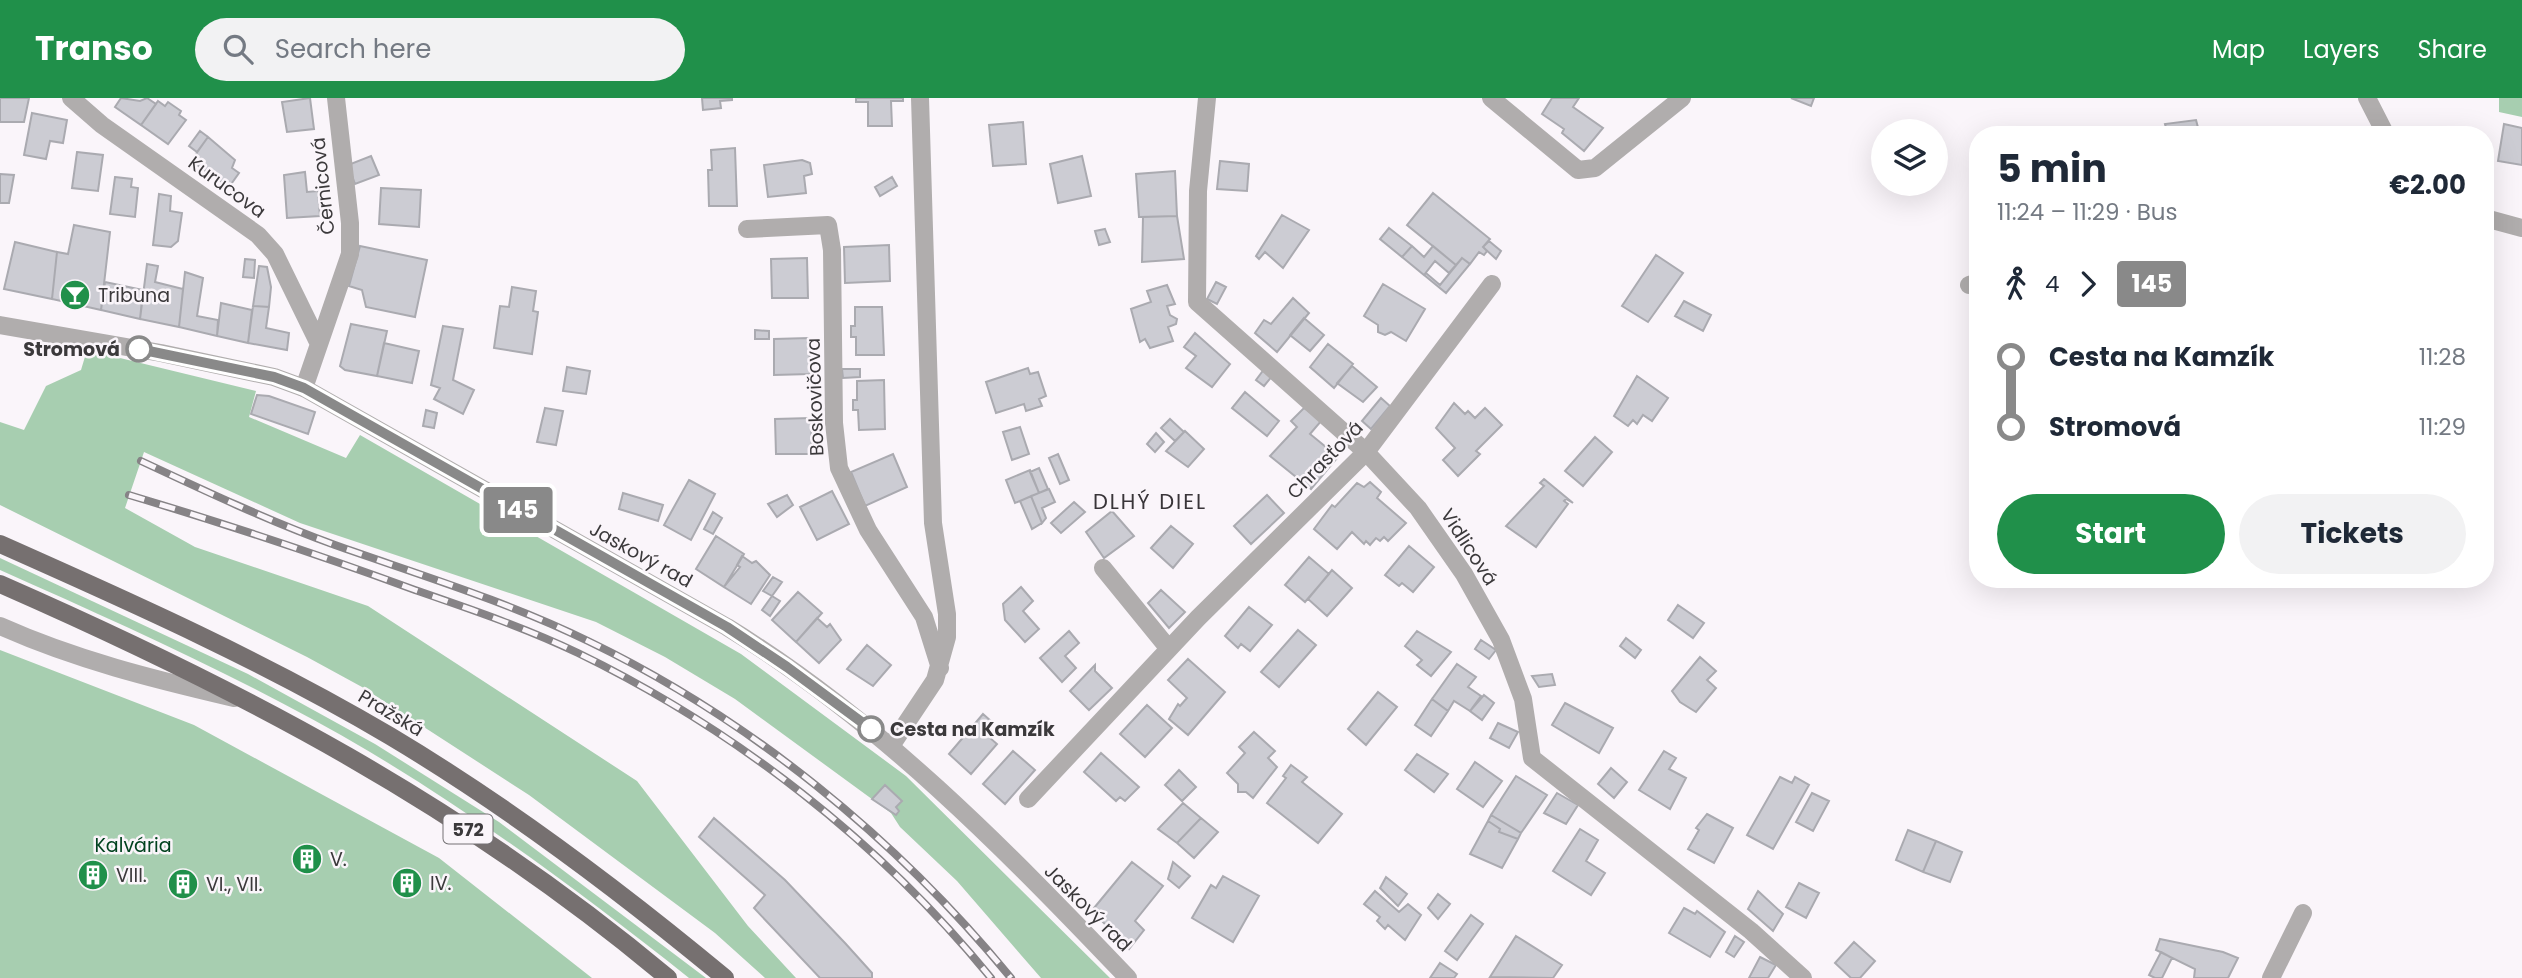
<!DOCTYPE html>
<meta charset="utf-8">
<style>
body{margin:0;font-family:Poppins,sans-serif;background:#f2f2f3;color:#1f2937;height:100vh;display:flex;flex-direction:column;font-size:26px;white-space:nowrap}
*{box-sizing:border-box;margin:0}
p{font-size:23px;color:#747a83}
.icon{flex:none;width:38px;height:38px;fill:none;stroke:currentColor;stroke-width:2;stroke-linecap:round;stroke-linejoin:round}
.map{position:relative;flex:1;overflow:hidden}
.side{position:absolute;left:1969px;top:28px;width:525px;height:462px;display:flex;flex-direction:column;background:#fff;border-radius:28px;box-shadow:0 7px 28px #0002}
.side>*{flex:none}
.badge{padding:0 14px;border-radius:5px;font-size:24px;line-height:46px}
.fabs{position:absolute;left:1871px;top:21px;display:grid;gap:14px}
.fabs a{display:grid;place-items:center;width:77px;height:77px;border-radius:50%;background:#fff;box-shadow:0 7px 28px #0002;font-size:35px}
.map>.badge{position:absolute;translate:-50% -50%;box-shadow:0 0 0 4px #fff}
.legs{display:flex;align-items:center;gap:10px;height:77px;padding:0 28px;font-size:23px}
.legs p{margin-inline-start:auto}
.head{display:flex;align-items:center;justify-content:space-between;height:119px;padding:0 28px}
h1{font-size:38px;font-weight:700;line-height:52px}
.cta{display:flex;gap:14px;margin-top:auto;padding:14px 28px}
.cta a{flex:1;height:80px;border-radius:42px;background:#20904a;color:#fff;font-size:28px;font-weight:700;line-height:80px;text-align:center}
.cta a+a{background:#f2f2f3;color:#1f2937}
ul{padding:0 28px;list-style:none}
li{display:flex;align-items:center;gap:24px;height:70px;font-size:26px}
li i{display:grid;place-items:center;width:10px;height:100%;margin:0 9px;background:currentColor}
li i::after{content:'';width:18px;height:18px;margin:-9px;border:5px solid;border-radius:50%;background:#fff}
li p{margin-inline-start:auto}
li:first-child i{background:linear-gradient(#0000 50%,currentColor 0)}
li:last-child i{background:linear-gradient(currentColor 50%,#0000 0)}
header{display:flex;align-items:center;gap:42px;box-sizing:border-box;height:98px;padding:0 35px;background:#20904a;color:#fff}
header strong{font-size:33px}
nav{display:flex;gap:38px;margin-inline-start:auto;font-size:24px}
.search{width:490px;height:63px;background:#f2f2f3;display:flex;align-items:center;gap:18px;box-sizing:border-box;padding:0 24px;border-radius:38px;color:#747a83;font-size:26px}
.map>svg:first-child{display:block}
.green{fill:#a7ceb0}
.building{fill:#ccccd3;stroke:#aaaab0;stroke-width:2}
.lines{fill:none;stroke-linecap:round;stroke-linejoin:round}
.minor{stroke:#b0adad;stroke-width:18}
.tertiary{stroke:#b0adad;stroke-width:18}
.primary{stroke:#767070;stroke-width:18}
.rail-casing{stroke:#868386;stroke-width:8}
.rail{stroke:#faf5fa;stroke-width:5;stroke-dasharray:16;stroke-linecap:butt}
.line-1-casing{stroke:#fff;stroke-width:16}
.line-1{stroke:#898989;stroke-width:10}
.stop-1-dot{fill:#fff;stroke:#898989;stroke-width:3.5}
.labels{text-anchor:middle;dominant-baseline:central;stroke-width:5;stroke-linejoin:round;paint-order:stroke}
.shield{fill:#faf5fa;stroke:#747174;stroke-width:2}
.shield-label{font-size:18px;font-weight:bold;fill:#3b393b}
.street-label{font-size:19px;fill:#3b393b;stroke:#faf5fa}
.poi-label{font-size:19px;fill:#3b393b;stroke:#faf5fa;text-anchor:start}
.stop-label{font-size:19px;font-weight:bold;fill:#3b393b;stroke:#faf5fa;text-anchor:end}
.park-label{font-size:19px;fill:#00421e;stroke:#faf5fa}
.neighbourhood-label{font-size:21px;letter-spacing:2px;fill:#393539;stroke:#faf5fa}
</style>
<header>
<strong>Transo</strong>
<div class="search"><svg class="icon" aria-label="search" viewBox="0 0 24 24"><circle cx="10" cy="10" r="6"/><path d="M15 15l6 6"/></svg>Search here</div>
<nav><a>Map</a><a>Layers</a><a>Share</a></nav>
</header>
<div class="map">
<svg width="2522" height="880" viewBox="0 0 2522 880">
<rect width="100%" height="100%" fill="#faf5fa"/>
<path class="green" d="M2499,0H2522V19L2499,14Z
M87,252L256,293L249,319L346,360L360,337L741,556L906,678L1110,880H1041L957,783L900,729L891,715L735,601L665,559L596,524L300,425L144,354L125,410L195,449L368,508L637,683L748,828L796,880H765L715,835L529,697L362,589L307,559L0,407V324L24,332L46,288L81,272Z
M0,460L248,576L375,646L499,724L706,880H689C587,799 482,721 370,654C251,584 126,528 0,472Z
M0,552L194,627L439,760L592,880H0Z"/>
<path class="building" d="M0,0H29L24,24H0Z
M121,0L140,3L147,0L156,6L141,27L115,9Z
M310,0L314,31L287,34L282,4Z
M702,0H732V2L720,3L721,10L703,12Z
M856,0H903V3H891L892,28H868V4H856Z
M1552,0H1579L1573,9L1603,30L1584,53L1562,35L1564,31L1542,16Z
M1791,0H1814L1811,8Z
M158,3L165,8L168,4L181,13L179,17L186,22L168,46L141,27Z
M32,15L67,22L63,45L50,43L46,61L24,57Z
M2196,22L2200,37H2168L2165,26Z
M1023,24L1026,66L993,68L989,27Z
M2504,26L2522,30V67L2498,63Z
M200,33L208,39L197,54L189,48Z
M208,39L235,62L232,70L239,75L229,89L191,63Z
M735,50L737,108H709L708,72H712L711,52Z
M77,54L103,57L98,93L72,90Z
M371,58L379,77L355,86L348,67Z
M1082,58L1091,98L1058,105L1050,66Z
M802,62L810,65L812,76L804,78L806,95L768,99L764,67Z
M1220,63L1249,66L1247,93L1217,91Z
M1175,73L1177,118L1139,119L1136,76Z
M305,74L307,94L318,93L320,118L287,120L284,77Z
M0,76L14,77L9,105H0Z
M115,79L132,81L131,89L138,90L135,119L110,116Z
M892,79L897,88L880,98L875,89Z
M381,90L421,92L419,129L379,126Z
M1433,95L1490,141L1483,149L1487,153L1484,157L1479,154L1470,166L1462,160L1456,167L1407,127Z
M159,96L171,98L170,113L182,115L178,143L171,149L153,147Z
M1282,117L1309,132L1283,170L1265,154L1259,161L1256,158Z
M1177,118L1184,161L1142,164L1143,119Z
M74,127L110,134L101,212L52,201L57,154L68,156Z
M1389,130L1412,148L1402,159L1380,141Z
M1105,131L1110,144L1099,147L1095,133Z
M1489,143L1501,153L1496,161L1483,149Z
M15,144L57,154L52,201L4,191Z
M889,147L890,183L845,185L844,149Z
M360,148L427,162L415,219L366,209L362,192L349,188Z
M1412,148L1424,159L1433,148L1456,167L1449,175L1435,163L1424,177L1402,159Z
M1656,157L1683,175L1648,224L1622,208Z
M807,160L808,200H772L771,161Z
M1462,160L1470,166L1446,195L1424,177L1426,175L1440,187Z
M245,161L255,162L254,180L243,179Z
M147,166L158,168L155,184L183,191L179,229L140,221Z
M259,168L267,169L271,189L269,209L253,208Z
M185,174L203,180L197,218L218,222L217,238L179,229Z
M105,184L143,192L140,221L101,212Z
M1216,184L1226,189L1217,206L1207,201Z
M1383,186L1425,211L1406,243L1391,234L1385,237L1378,234V227L1364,218Z
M1167,187L1175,206L1167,208L1170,217L1177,221L1176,226L1168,229L1173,243L1150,250L1145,241L1140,244L1131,211L1151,204L1147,193Z
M512,189L536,193L533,213L538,214L532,256L494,250L500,208L509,209Z
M1293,200L1309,215L1277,254L1255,235L1264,222L1271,226Z
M1684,203L1711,217L1703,233L1675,218Z
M221,205L252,212L248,245L217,238Z
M253,208L269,209L266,230L289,235L287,252L248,245Z
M855,209H882L884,257H856V239H851V228H855Z
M1304,220L1324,237L1310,253L1290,237Z
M351,226L387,233L377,278L345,272L340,268Z
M443,228L463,231L453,282L474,292L463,316L434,301L440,290L431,287Z
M755,232L769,233V241H755Z
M1195,235L1230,266L1212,289L1186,270L1196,258L1184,249Z
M809,240L810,276L774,277V241Z
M384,245L419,253L412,285L377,278Z
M1328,246L1353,266L1334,290L1310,269Z
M1352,268L1377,289L1363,304L1337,285Z
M567,269L590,273L586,296L563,293Z
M1028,270L1030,276L1038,274L1046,298L1039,301L1042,308L1026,313L1024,306L996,315L986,284Z
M1265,270L1273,277L1264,288L1256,282Z
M842,271H860V279L843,280Z
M1637,278L1668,300L1652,323L1643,317L1637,326L1633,322L1628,328L1614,318Z
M884,282L885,331L859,332L858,312H853V302H857V283Z
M1245,294L1279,323L1267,338L1232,310Z
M257,297L269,298L315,314L308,336L251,316Z
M1381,300L1390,308L1371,331L1362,323Z
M1454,305L1465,316L1468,313L1475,320L1485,310L1502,327L1476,353L1480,356L1458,378L1443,362L1455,350L1436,330Z
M545,310L563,313L556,347L537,344Z
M1304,310L1322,322L1310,336L1338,359L1311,391L1270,358L1297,329L1291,323Z
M426,312L437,315L434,330L423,328Z
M811,320L812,356H776L775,321Z
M1170,321L1184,334L1175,343L1161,330Z
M1020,329L1029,356L1012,362L1003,334Z
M1185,333L1204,351L1188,369L1166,353Z
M1156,335L1164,344L1155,354L1147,346Z
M1595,339L1612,354L1583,388L1565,373Z
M893,356L907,389L865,408L851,374Z
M1058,356L1069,382L1060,386L1049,360Z
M1039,370L1048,391L1039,395L1030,374Z
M1030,372L1039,395L1015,405L1006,382Z
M1544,381L1573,405L1566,401L1564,403L1568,406L1536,449L1506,428L1544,388L1540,385Z
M689,382L715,396L691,442L664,427Z
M1370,384L1381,394L1377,400L1406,425L1388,443L1384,439L1380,443L1376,440L1370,447L1366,443L1364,446L1352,434L1337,451L1314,431L1332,407L1335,409L1357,385L1364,389Z
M1049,391L1055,404L1042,410L1046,420L1042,425L1031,398Z
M832,393L849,426L817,442L800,409Z
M623,395L663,407L658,423L619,411Z
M787,397L793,407L777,419L768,406Z
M1267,397L1284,415L1251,446L1234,428Z
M1031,398L1042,425L1032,431L1020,403Z
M1074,404L1085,414L1061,435L1051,425Z
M1112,413L1134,438L1104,460L1086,434Z
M713,414L722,420L713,436L704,431Z
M1171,428L1193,446L1173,470L1151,450Z
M716,438L744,456L724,489L696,471Z
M1409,448L1434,469L1413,494L1402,485L1399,488L1385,477Z
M742,458L752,465L756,463L770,477L751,506L724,489L740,469L737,467Z
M1309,459L1329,476L1305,504L1285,487Z
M1332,472L1352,490L1327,518L1308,501Z
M773,479L782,484L772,498L763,493Z
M1021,489L1033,503L1023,513L1039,531L1025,544L1005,522L1003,506Z
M1161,492L1185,514L1169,530L1148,505Z
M798,494L822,515L796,544L772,522Z
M772,498L780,503L770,518L762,512Z
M1678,507L1704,525L1693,540L1668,522Z
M1249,509L1272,527L1250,553L1241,546L1238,550L1225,538Z
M817,520L827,529L830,526L841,542L819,565L796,544Z
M1298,532L1316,547L1279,589L1261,574Z
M1069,533L1079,545L1065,558L1076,570L1062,584L1040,560Z
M1417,533L1451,554L1431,578L1417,567L1422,562L1405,548Z
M1626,540L1641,552L1635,560L1620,548Z
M1481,542L1496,552L1489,561L1475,551Z
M867,547L891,567L873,588L847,571Z
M1700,559L1716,573L1707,582L1716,590L1696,614L1680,604L1672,593Z
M1188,561L1225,594L1188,637L1169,621L1178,606L1180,608L1187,600L1168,582Z
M1457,566L1476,579L1468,589L1481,598L1470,613L1454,603L1448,613L1432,601Z
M1095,567V573L1112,590L1089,612L1070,593Z
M1552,576L1555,587L1539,589L1532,578Z
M1378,594L1397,609L1366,647L1348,631Z
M1484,597L1494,605L1482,622L1470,613Z
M1432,601L1448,613L1431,638L1415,627Z
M1565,605L1613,630L1599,655L1552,627Z
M1147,607L1172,630L1145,659L1120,636Z
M983,616L991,623L982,633L997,646L971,676L949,656Z
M1498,625L1518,634L1509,650L1490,640Z
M1254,634L1275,653L1268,660L1277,669L1253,700L1246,694H1238V686L1227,675L1245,655L1239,649Z
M1013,653L1035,672L1005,706L983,686Z
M1664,653L1676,660L1669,671L1686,680L1670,711L1639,692Z
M1101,655L1139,689L1125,703L1120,699L1116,703L1084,674Z
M1417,656L1448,676L1434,694L1405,672Z
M1475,664L1502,683L1483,709L1457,691Z
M1291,667L1307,679L1302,684L1342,716L1318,745L1267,705L1286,680L1283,678Z
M1611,670L1627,684L1614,700L1598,686Z
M1179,672L1196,689L1182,703L1165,687Z
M1516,678L1547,697L1521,735L1491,717Z
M1780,679L1792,685L1795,679L1809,687L1773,751L1747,737Z
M885,687L902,703L896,709L899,713L896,717L872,701Z
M1557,695L1578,707L1566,726L1544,715Z
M1812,695L1829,703L1813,733L1796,724Z
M1183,705L1201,720L1177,745L1158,731Z
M1707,716L1733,730L1714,765L1688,751L1699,732L1696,730Z
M1491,717L1521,735L1518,741L1499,734L1500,731L1488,723Z
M714,720L785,782L845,845L872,875V880H820L754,810L765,797L699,739Z
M1201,720L1218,734L1194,760L1177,745Z
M1488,723L1500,731L1499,734L1518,741L1502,770L1470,756Z
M1580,731L1598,742L1586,763L1605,775L1591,797L1553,773Z
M1908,732L1936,743L1923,774L1896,762Z
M1936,743L1962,754L1950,784L1923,774Z
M1132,764L1163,788L1135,823L1144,832L1129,851L1100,821L1103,818L1094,810Z
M1173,764L1190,778L1179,790L1168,781Z
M1223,778L1259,798L1233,844L1192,820L1211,787L1216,790Z
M1386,779L1407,796L1398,808L1380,790Z
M178,780L180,791L171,793L169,781Z
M1799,785L1819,795L1806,820L1786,809Z
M1375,793L1399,814L1408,806L1421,817L1405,842L1388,827L1385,831L1377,823L1380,819L1364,806Z
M1758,793L1783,816L1773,833L1748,811Z
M1438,796L1450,806L1438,821L1428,810Z
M1684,810L1695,816L1697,813L1725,834L1710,859L1669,835Z
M1471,817L1483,826L1457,862L1445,853Z
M1516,838L1562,867L1553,880L1490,879Z
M1735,838L1744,844L1734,859L1726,854Z
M2160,841L2223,854L2238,860L2228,880H2194L2195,871L2156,852Z
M1854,844L1875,863L1860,880H1851L1835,865Z
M2161,854L2172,860L2162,880H2155L2149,877Z
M1760,859L1776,867L1768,880H1749Z
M1440,865L1457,876L1454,880H1430Z"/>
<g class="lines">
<path class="minor" d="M71,0L102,27L258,137L275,156L319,246
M1207,0L1198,93L1197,204L1366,354L1418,410L1464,476L1501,542L1523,601L1532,660L1751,833L1803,880
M1491,0L1578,72L1595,70L1682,0
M2367,0L2386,37
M2485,120L2522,130
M747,131L828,127L832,152L834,325L839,370L868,432L924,519L940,570
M1969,187L1978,184
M304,290L350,156V125L336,0
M1103,470L1169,551
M891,648L935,582L947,539V516L933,425L920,0
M1028,701L1198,520L1366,354L1492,186
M2271,880L2303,815"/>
<path class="tertiary" d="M0,227L161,255L274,279L304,290L727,529C879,622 1005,751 1128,880
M0,528C76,562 153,581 234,600"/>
<path class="primary" d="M0,446C133,505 265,564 390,638C509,709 619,792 725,880
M0,486C244,593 463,708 668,880"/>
<g class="rail-casing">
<path id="rail" d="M141,363C205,393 269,423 335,447C420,477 506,503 588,543C750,621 897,741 1011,880
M129,397C226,426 320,457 415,492C470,511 526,530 578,555C736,632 880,744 991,880"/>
</g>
<use href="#rail" class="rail"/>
</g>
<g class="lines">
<g class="line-1-casing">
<path id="line-1" d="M139,251L274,279L304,290L727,529L787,569L871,631"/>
</g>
<use href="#line-1" class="line-1"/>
</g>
<defs>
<g id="bar-disc" transform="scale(1.575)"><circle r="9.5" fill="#20904a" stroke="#faf5fa"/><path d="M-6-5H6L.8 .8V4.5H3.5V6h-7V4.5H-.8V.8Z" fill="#fff"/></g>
<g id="building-disc" transform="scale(1.575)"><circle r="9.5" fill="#20904a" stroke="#faf5fa"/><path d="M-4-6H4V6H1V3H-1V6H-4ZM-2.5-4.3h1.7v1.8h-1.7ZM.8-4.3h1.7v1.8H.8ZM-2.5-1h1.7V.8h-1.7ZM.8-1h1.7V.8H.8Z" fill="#fff"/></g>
</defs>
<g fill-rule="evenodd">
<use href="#bar-disc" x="75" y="197"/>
<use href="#building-disc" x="307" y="761"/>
<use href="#building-disc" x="93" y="777"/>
<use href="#building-disc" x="407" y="785"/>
<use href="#building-disc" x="183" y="786"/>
</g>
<g class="stop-1-dot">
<circle cx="139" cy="251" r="12"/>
<circle cx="871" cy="631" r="12"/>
</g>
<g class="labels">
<rect class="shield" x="443.5" y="716.5" width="49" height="29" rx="5"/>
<g class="shield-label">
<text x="468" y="731">572</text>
</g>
<g class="street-label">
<text transform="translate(323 88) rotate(-96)">Černicová</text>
<text transform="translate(227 89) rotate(36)">Kurucova</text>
<text transform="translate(815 299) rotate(-92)">Boskovičova</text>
<text transform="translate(1325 362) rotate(-46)">Chrasťová</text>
<text transform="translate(1469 449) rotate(57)">Vidlicová</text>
<text transform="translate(641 457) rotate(29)">Jaskový rad</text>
<text transform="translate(391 615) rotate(31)">Pražská</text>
<text transform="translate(1088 810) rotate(45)">Jaskový rad</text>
</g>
<g class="poi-label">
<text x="98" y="197">Tribuna</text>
<text x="330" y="761">V.</text>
<text x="116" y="777">VIII.</text>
<text x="430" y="785">IV.</text>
<text x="206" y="786">VI., VII.</text>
</g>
<g class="stop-label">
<text x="120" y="251">Stromová</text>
<text x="890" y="631" text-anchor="start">Cesta na Kamzík</text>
</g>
<g class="park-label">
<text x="133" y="747">Kalvária</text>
</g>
<g class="neighbourhood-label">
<text x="1150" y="403">DLHÝ DIEL</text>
</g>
</g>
</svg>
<div class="fabs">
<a><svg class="icon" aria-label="layers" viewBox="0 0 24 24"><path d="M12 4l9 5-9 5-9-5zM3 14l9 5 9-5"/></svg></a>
</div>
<b class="badge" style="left:518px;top:412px;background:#898989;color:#fff">145</b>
<section class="side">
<div class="head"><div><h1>5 min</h1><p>11:24 – 11:29 · Bus</p></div><b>€2.00</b></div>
<div class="legs"><svg class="icon" aria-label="walk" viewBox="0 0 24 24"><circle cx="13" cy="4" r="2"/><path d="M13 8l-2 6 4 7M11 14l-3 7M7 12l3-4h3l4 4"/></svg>4<svg class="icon" aria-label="forward" viewBox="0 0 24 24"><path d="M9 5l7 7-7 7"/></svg><b class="badge" style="background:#898989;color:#fff">145</b></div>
<ul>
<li><i style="color:#898989"></i><b>Cesta na Kamzík</b><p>11:28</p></li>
<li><i style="color:#898989"></i><b>Stromová</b><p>11:29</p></li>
</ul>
<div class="cta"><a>Start</a><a>Tickets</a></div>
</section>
</div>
